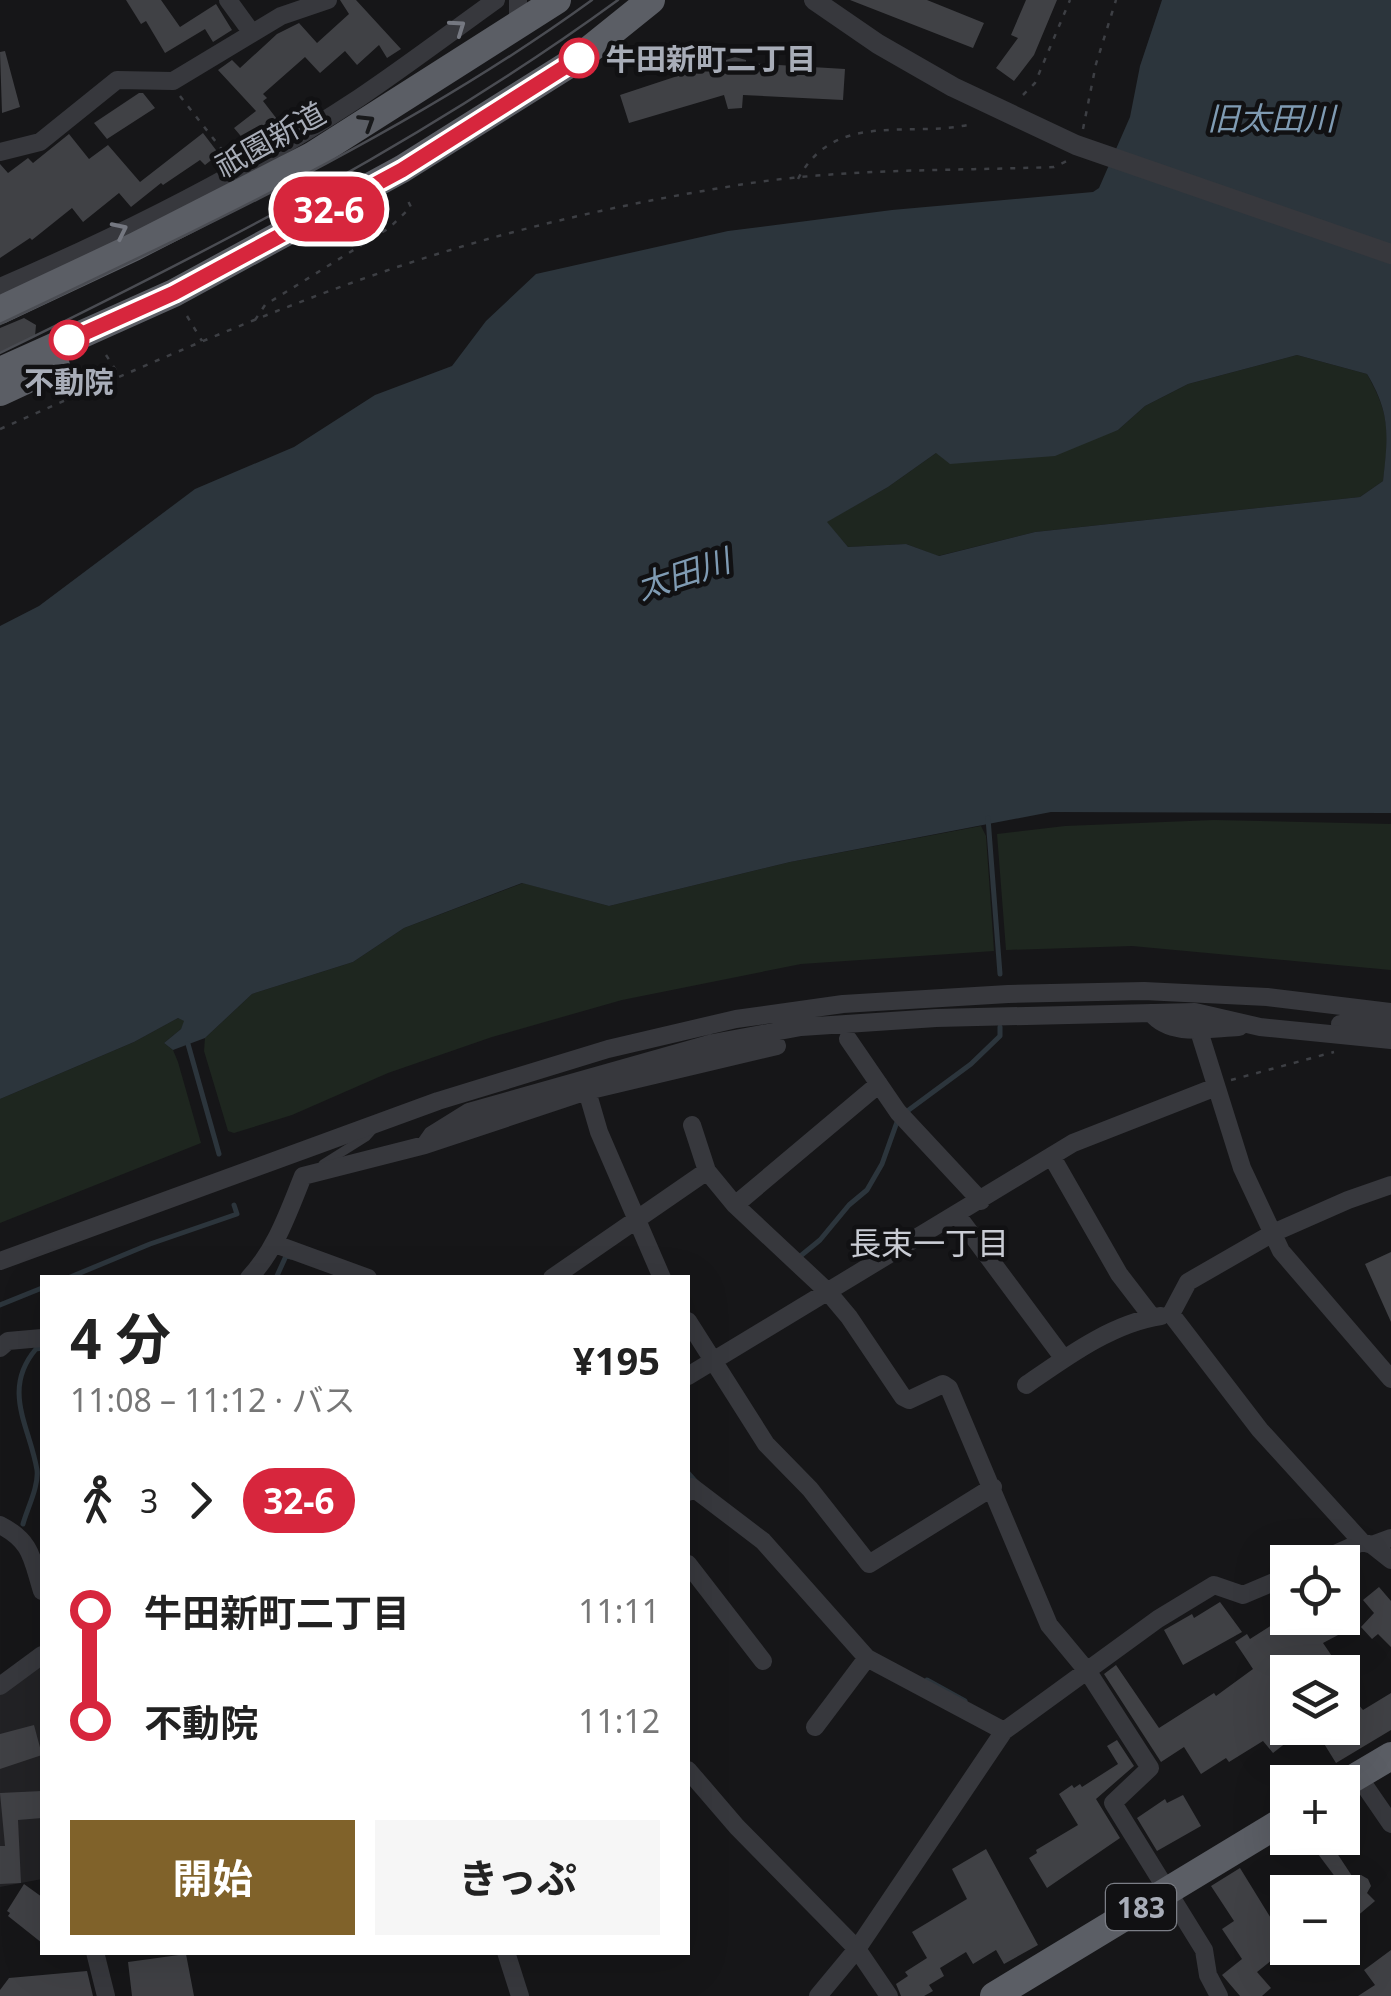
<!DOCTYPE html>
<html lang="ja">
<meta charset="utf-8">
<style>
body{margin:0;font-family:"Noto Sans","Noto Sans JP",sans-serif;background:#f6f6f6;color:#222;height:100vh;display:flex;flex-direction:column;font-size:38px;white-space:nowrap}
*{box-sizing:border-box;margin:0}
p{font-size:32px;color:#767676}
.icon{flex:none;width:55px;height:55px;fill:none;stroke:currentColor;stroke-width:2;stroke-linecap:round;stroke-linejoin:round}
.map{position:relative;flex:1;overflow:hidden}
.sheet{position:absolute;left:40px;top:1275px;width:650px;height:680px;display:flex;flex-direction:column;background:#fff;border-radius:0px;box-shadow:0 10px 40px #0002}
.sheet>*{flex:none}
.badge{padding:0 20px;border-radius:32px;font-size:35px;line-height:65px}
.fabs{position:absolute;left:1270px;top:1545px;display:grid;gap:20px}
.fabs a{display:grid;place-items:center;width:90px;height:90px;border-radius:0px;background:#fff;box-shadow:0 10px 40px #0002;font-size:50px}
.map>.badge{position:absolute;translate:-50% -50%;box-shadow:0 0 0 5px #fff}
.legs{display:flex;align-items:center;gap:15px;height:110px;padding:0 30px;font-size:32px}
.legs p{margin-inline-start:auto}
.overview{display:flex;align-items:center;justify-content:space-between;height:170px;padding:0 30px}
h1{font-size:55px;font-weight:700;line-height:75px}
.primary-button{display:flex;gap:20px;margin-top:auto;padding:20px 30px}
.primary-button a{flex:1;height:115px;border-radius:0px;background:#80622a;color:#fff;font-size:40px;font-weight:700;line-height:115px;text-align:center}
.primary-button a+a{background:#f6f6f6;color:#222}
ul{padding:0 30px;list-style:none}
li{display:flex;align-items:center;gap:35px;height:110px;font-size:38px}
li i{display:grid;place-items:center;width:15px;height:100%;margin:0 12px;background:currentColor}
li i::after{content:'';width:25px;height:25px;margin:-12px;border:8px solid;border-radius:50%;background:#fff}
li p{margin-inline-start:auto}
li:first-child i{background:linear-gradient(#0000 50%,currentColor 0)}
li:last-child i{background:linear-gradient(currentColor 50%,#0000 0)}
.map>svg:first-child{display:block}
.built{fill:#222225}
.green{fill:#1e261f}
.water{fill:#2c353c;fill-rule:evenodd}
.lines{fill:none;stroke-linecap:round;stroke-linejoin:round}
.stream{stroke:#2c353c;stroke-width:5}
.building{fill:#404145}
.path{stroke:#3d3f44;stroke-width:2.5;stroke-dasharray:5 8;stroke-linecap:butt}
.service{stroke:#37383d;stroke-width:9}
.minor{stroke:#37383d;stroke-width:18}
.tertiary{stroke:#37383d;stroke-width:20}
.trunk{stroke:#5b5e65;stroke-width:28}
.tram{stroke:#4a4c52;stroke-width:2.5}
.oneway{stroke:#757881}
.oneway2{stroke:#18191b}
.line-1-casing{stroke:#fff;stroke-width:22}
.line-1{stroke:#d7263d;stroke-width:15}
.stop-1-dot{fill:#fff;stroke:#d7263d;stroke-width:5}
.labels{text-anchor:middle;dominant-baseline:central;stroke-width:9;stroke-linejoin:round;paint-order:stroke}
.shield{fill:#111113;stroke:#7b7e86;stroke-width:2.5}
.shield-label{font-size:28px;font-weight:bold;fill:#a8adb8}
.stop-label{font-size:30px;font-weight:bold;fill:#a8adb8;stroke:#111113;text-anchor:start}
.street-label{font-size:30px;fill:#a8adb8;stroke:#111113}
.water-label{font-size:32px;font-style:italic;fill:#7f9bb3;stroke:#111113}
.neighbourhood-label{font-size:32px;fill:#c9ccd4;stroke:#111113}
</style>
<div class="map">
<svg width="1391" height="1996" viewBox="0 0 1391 1996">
<rect width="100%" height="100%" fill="#161618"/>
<path class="built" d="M42,1660V1879L0,1887V1690Z"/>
<path class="green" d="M1297,355L1367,374C1391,417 1389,434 1383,481L1360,497L1035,532L938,556L906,544L848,547L826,522L888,487L936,453L1118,430L1145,406L1188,384Z
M1214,820L1391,824V970L1132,946L1006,950L997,834L1065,826Z
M981,826L986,836L994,951L801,964L622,1000L492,1037L388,1073L292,1115L234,1133L228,1131L204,1051L205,1038L252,994L353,962L404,928L523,883L609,906L790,862Z
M178,1018L185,1021L181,1029L164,1043L173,1050L178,1062L201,1143L0,1223V1099L134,1042Z"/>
<path class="water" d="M1162,0H1391V813L1051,812L790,862L609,906L522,883L404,928L353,962L252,994L205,1038L173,1050L164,1043L181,1029L184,1021L178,1018L134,1042L0,1099V626L39,606L195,489L294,447L375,395L452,366L486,321L536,274L728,231L892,210L1093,192L1099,188L1130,117L1140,66ZM1297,355L1367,374C1391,414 1388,436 1383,481L1360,497L1035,532L939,556L906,544L848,547L827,522L888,487L936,453L950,464L1055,456L1118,430L1145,406L1188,384Z"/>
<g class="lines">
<path class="stream" d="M988,818L1000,974
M188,1044L219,1154
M906,1112L971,1064L1000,1036V1027
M798,1258L820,1240L849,1205L867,1190L882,1164L897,1122
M68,1278L150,1244L237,1214L234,1205
M276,1278L286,1256L291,1257
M0,1305L42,1288
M688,1473L697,1483
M23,1524C27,1509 39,1486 37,1470C30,1427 1,1390 36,1349L42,1348
M927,1680L965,1701"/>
</g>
<path class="building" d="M126,0H161L180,27L216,4L232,30L213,42L205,29L165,53L146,21L141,24Z
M340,0H356L401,49L387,58L379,45L357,65L345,51L320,73L305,57L263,94L267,98L263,101L280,123L272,130L267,123L245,141L234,128L256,111L218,70L232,60L240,68L277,34L299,23L317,43L349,14Z
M850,0H927L984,23L973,48Z
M1026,0H1057L1034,55L1014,81L996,68L1018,38L1011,35Z
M5,51L20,107L2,113L0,52Z
M735,57L746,60V63L845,69L843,100L743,95L742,108L728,109L724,95L629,123L620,95Z
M139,93H143L155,108L107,139L94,123Z
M203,133L219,154L205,165L200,160L163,185L161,183L131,207L119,193L83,222L72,208L32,240L30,238L0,258V164L8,173L28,158L33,163L69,134L89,159L108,145L140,182Z
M24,318L36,325L35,336L0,352V328Z
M1391,1252V1322L1365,1264Z
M1379,1587L1391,1601V1647L1378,1634L1372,1639L1361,1627L1374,1613L1363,1600Z
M1220,1602L1242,1632L1183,1665L1164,1630L1192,1614L1194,1618Z
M1283,1618H1331L1340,1634L1323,1643L1338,1665L1329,1672H1288V1728H1305L1273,1753L1263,1741L1229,1762L1226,1758L1201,1774L1184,1747L1161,1762L1104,1674L1116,1665L1159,1728L1214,1693L1216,1696L1253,1669L1235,1642L1247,1634L1250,1639Z
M1342,1685L1363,1710L1391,1693V1730L1336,1763L1323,1742L1319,1744L1309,1728H1342Z
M34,1725L42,1755L0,1769V1734Z
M1117,1740L1134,1766L1096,1799L1120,1838L1047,1888L1029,1858L1037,1853L1036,1850L1078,1825L1059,1794L1072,1785L1074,1788L1080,1784L1082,1787L1118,1764L1107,1746Z
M42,1791V1818L18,1820L21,1883L0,1884V1846H5L0,1793Z
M1183,1795L1201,1826L1157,1851L1137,1818L1165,1799L1167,1803Z
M1306,1838H1327L1352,1876L1361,1875L1368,1879L1371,1886L1367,1893L1375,1901L1342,1929V1892H1319L1336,1878Z
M986,1849L1038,1945L1004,1964L996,1950L973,1964L966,1952L940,1968L944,1976L929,1985L933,1991L924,1996H901L896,1984L908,1976L905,1972L927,1958L912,1932L967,1899L952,1869Z
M1240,1868L1280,1933L1288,1926V1947L1257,1972L1271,1988L1262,1996H1240L1222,1975L1242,1959L1222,1929L1234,1921L1211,1886Z
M24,1884L42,1897V1943L8,1916L10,1913L7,1911Z
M1391,1950V1996H1358L1375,1985L1364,1970Z
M186,1954L194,1996H132L128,1962Z
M87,1971L93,1996H0V1990L9,1978Z"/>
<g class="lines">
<path class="path" d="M1023,95L1035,83L1070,0
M180,96L227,156
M1083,129L1096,64L1116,0
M798,179C835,109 910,139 972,124
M187,316L202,341
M255,320L265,305L389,228L411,207L407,199
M106,355L119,375
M0,429C149,364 300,295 457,248C550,220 649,199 745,184C847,168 951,171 1054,167L1067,161
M1231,1080L1334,1052"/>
<path class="service" d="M323,1164L366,1137L375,1127"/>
<path class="minor" d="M228,0L252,33
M518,0V27
M0,152L40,142L117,80L173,81L281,16L328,0
M0,287C123,234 247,172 359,98C405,67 450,33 496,0
M1151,1013C1171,1038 1210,1028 1239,1027
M1340,1024L1391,1023
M1199,1031L1242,1168L1281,1251L1391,1379
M848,1039L898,1112L981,1201
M587,1091L599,1132L662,1278
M692,1125L707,1171L735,1205L828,1292L849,1317L903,1397L909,1400L943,1384L949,1388L1049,1625L1088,1672L1150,1768L1113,1803L1204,1950L1208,1975L1219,1996
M425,1145L432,1135L469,1112L713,1043L801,1027L936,1018L1195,1012L1260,1027L1391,1040
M1052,1157L1119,1274L1152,1317
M735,1205L879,1084
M957,1215L1064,1359
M275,1244L368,1278
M0,1261L438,1101L608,1049L736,1019L843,1004L1008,994L1144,991L1267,997L1391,1012
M249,1278C276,1249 288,1213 303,1176L425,1145L587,1091L777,1046
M552,1278L707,1171
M688,1321L766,1444L810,1489L869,1564L993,1487
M0,1348L8,1341L42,1338
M688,1376L1073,1143L1216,1087
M1026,1385C1065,1358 1112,1323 1161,1316
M688,1492L692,1487L763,1541L867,1658L1004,1731
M0,1525C32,1541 32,1559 42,1591
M1362,1542L1260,1430L1171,1314L1188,1282L1273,1233L1348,1200L1391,1185
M1372,1545L1391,1560
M1317,1562L1362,1542L1372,1545L1391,1538
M688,1564L763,1661
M0,1686L42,1655
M815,1727L867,1658
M688,1770L737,1827L857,1949L889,1996
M1358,1776L1391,1824
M95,1952L106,1996
M506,1952L520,1996
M818,1996L857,1949L1004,1731L1158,1619L1214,1585L1243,1595L1288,1576"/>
<path class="tertiary" d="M814,0L878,44L953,87L1076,145L1391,254"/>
<path class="trunk" d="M0,310L134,247L312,156L557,0
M0,371L174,293L402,169L579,58L651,0
M0,392L56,366
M1342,1785L1391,1756
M994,1996L1288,1818"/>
<path class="tram" d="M0,324C203,227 409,133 592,0
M0,353C213,249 426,140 618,0"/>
</g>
<defs><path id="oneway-chevron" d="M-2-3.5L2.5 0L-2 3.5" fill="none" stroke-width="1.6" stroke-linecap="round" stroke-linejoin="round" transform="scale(2.5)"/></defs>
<g class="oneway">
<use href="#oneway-chevron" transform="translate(458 27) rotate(-35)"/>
<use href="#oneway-chevron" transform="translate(120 230) rotate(-26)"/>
</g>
<use class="oneway2" href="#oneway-chevron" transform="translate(367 122) rotate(-32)"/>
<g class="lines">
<g class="line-1-casing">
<path id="line-1" d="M69,340L174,293L402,170L579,58"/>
</g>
<use href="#line-1" class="line-1"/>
</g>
<g class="stop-1-dot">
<circle cx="579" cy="58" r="18"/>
<circle cx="69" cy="340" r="18"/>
</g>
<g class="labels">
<rect class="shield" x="1106" y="1884" width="70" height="46" rx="8"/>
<g class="shield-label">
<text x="1141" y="1907">183</text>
</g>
<g class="stop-label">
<text x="606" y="58">牛田新町二丁目</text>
<text x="69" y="381" text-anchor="middle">不動院</text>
</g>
<g class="street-label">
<text transform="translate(270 139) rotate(-29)">祇園新道</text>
</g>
<g class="water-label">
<text x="1271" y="117">旧太田川</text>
<text transform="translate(683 573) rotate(-18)">太田川</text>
</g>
<g class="neighbourhood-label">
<text x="929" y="1242">長束一丁目</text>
</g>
</g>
</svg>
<div class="fabs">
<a><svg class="icon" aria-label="locate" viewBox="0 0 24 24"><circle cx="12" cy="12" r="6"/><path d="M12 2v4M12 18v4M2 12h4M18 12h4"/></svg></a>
<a><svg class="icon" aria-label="layers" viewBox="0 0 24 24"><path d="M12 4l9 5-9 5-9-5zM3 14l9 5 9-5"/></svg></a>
<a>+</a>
<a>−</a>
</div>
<b class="badge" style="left:329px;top:209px;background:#d7263d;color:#fff">32-6</b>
<section class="sheet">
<div class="overview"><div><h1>4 分</h1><p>11:08 – 11:12 · バス</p></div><b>¥195</b></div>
<div class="legs"><svg class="icon" aria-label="walk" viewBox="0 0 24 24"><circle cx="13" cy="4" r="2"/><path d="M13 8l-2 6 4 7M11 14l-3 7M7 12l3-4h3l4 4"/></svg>3<svg class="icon" aria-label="forward" viewBox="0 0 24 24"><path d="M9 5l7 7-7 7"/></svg><b class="badge" style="background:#d7263d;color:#fff">32-6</b></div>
<ul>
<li><i style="color:#d7263d"></i><b>牛田新町二丁目</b><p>11:11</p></li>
<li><i style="color:#d7263d"></i><b>不動院</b><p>11:12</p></li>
</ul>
<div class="primary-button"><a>開始</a><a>きっぷ</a></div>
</section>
</div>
